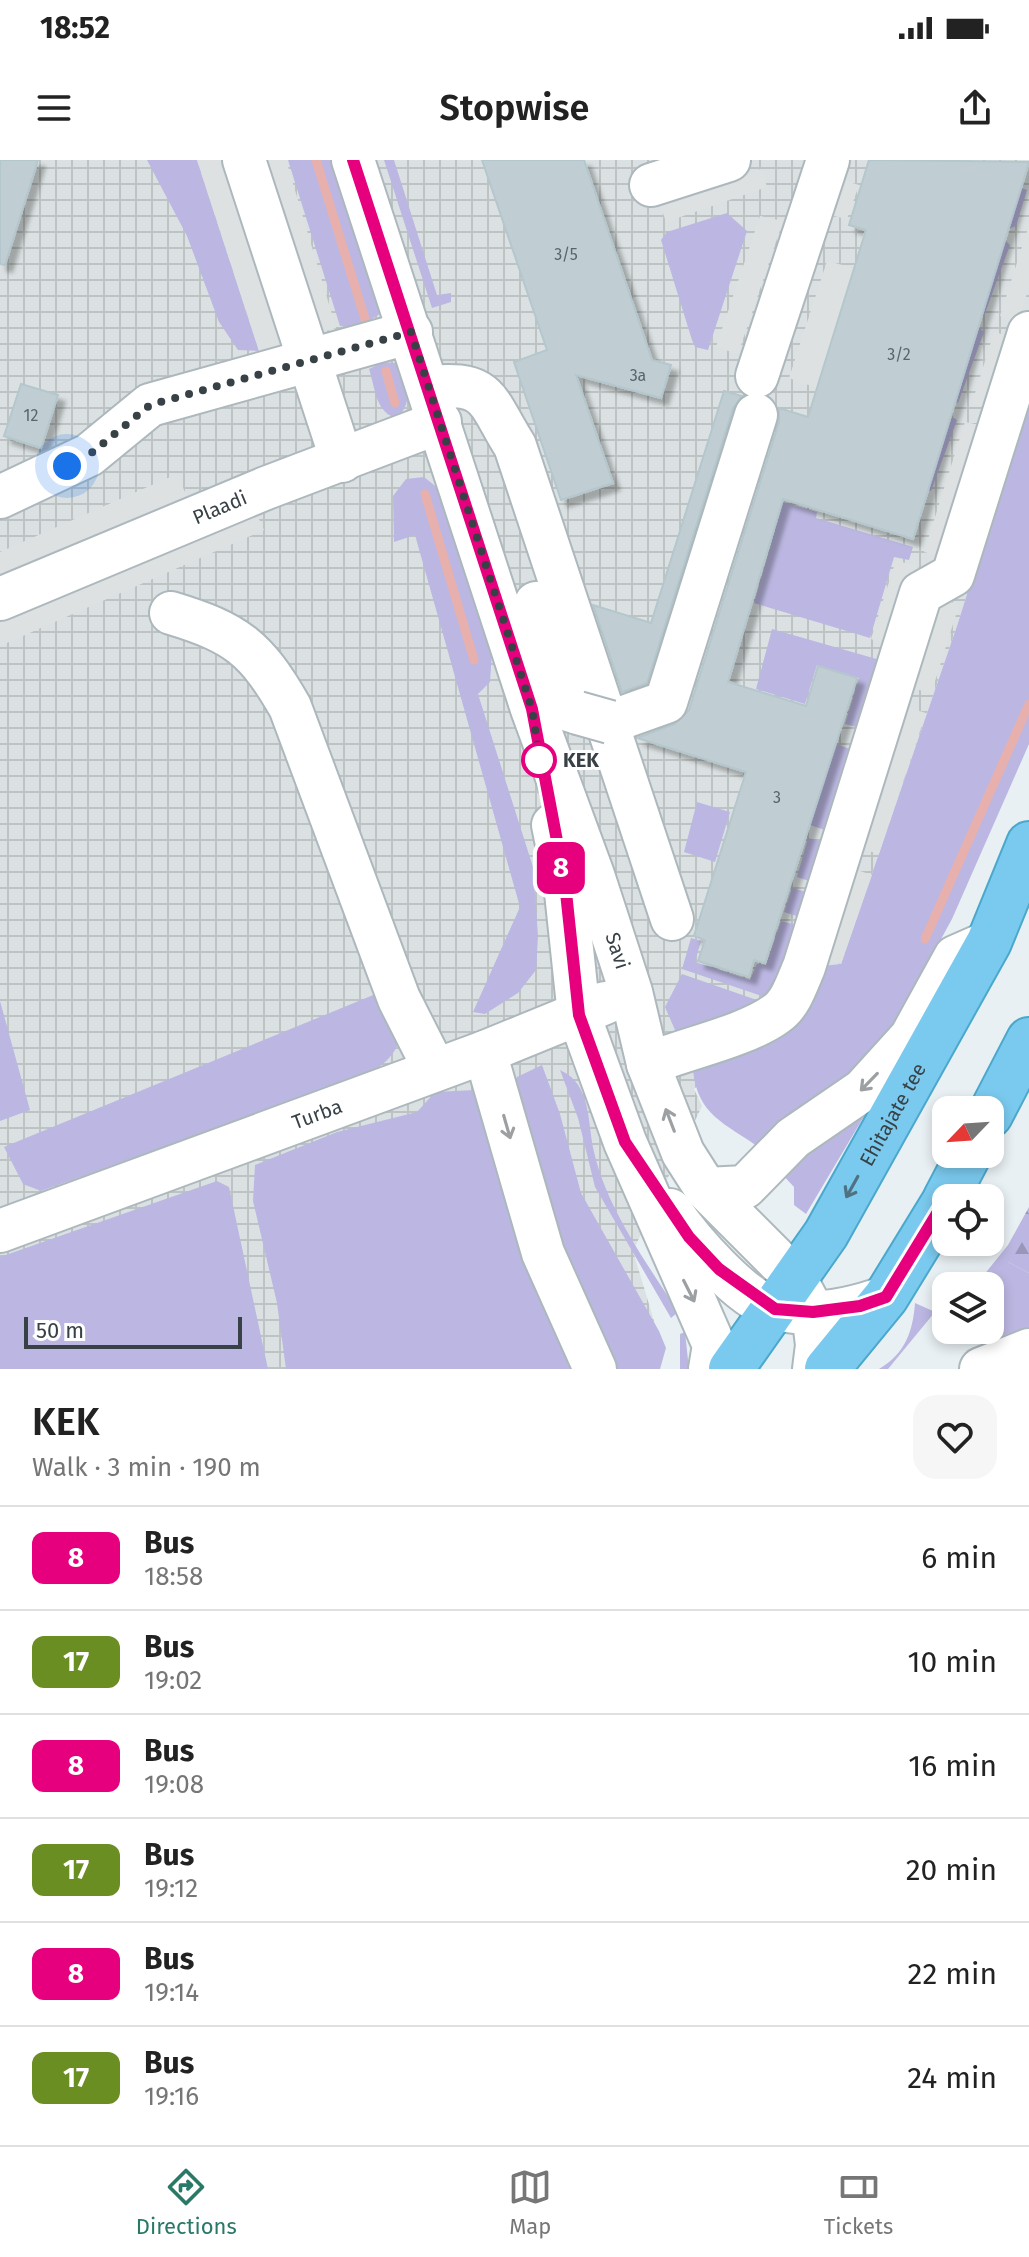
<!DOCTYPE html>
<meta charset="utf-8">
<style>
body{margin:0;font-family:"Fira Sans",sans-serif;background:#f6f6f6;color:#222;height:100vh;display:flex;flex-direction:column;font-size:30px;white-space:nowrap}
*{box-sizing:border-box;margin:0}
p{font-size:26px;color:#767676}
.icon{flex:none;width:44px;height:44px;fill:none;stroke:currentColor;stroke-width:2;stroke-linecap:round;stroke-linejoin:round}
.map{position:relative;height:1209px;overflow:hidden}
.drawer{display:flex;flex-direction:column;background:#fff;flex:1}
.drawer>*{flex:none}
.badge{padding:0 16px;border-radius:12px;font-size:28px;line-height:52px}
.needle{width:52px;rotate:245deg}
.tools{position:absolute;left:932px;top:936px;display:grid;gap:16px}
.tools a{display:grid;place-items:center;width:72px;height:72px;border-radius:16px;background:#fff;box-shadow:0 4px 12px #0003;font-size:40px}
.scale{position:absolute;left:24px;bottom:20px;width:218px;box-sizing:border-box;padding-left:8px;border:4px solid #384246;border-top:0;font-size:22px;line-height:28px;white-space:nowrap;color:#384246;-webkit-text-stroke:6px #fff;paint-order:stroke}
.you{position:absolute;width:40px;height:40px;margin:-20px;border:6px solid #fff;border-radius:50%;background:#1a73e8;box-shadow:0 0 0 12px #1a73e833}
.map>.badge{position:absolute;translate:-50% -50%;box-shadow:0 0 0 4px #fff}
.round{display:grid;place-items:center;flex:none;width:84px;height:84px;border-radius:24px;background:#f6f6f6}
.headline{display:flex;align-items:center;justify-content:space-between;height:136px;padding:0 32px}
h1{font-size:38px;font-weight:600;line-height:60px}
ul{padding:0;list-style:none}
li{display:flex;align-items:center;gap:24px;height:104px;padding:0 32px;border-top:2px solid #e0e0e0}
li div{flex:1}
li b{display:block;font-size:30px}
li em{font-style:normal}
li .badge{min-width:88px;font-weight:700;text-align:center}
.status{display:flex;justify-content:space-between;align-items:center;height:56px;padding:0 40px;background:#fff;direction:ltr}
.status svg{height:22px;fill:currentColor}
header{display:flex;justify-content:space-between;align-items:center;height:104px;padding:0 32px;background:#fff;font-size:36px;font-weight:600}
.dock{display:flex;justify-content:space-around;align-items:center;height:112px;border-top:2px solid #e0e0e0;background:#fff;font-size:22px;color:#767676}
.dock a{display:grid;justify-items:center;gap:4px}
.dock .selected{color:#297868}
.map>svg:first-child{display:block}
.industrial{fill:url(#industrial-grid)}
.green{fill:#bbb7e2}
.forest{fill:url(#forest-firs)}
.parking{fill:#dde1e2}
.lines{fill:none;stroke-linecap:round;stroke-linejoin:round}
.stream{stroke:#e8b0ad;stroke-width:9}
.building{fill:#c0ced3;stroke:#b4c7cd;stroke-width:2;filter:url(#shadow)}
.minor-casing{stroke:#adb8bd;stroke-width:46}
.highway-casing{stroke:#4aa8cc;stroke-width:48}
.minor{stroke:#fff;stroke-width:42}
.highway{stroke:#7ac9ee;stroke-width:44}
.minor-bridge-casing{stroke:#adb8bd;stroke-width:46;stroke-linecap:butt}
.minor-bridge{stroke:#fff;stroke-width:42}
.oneway{stroke:#9ca0a2}
.oneway2{stroke:#4f7181}
.line-casing{stroke:#fff;stroke-width:18}
.line{stroke:#e6007e;stroke-width:12}
.walk{stroke:#384246;stroke-width:8;stroke-dasharray:0 14.4}
.stop-dot{fill:#fff;stroke:#e6007e;stroke-width:4}
.labels{text-anchor:middle;dominant-baseline:central;stroke-width:6;stroke-linejoin:round;paint-order:stroke}
.number-label{font-size:16px;fill:#5a6569}
.street-label{font-size:20px;fill:#384246;stroke:#fff}
.stop-label{font-size:20px;font-weight:bold;fill:#384246;stroke:#fff;text-anchor:start}
</style>
<div class="status"><b>18:52</b><svg viewBox="0 0 49 12"><path d="M0 12V9h3v3zM5 12V6h3v6zM10 12V3h3v9zM15 12V0h3v12zM26 1h20v11H26zM47 4h2v5h-2z"/></svg></div>
<header><svg class="icon" aria-label="menu" viewBox="0 0 24 24"><path d="M4 6h16M4 12h16M4 18h16"/></svg>Stopwise<svg class="icon" aria-label="share" viewBox="0 0 24 24"><path d="M12 15V3M7 8l5-5 5 5M5 13v7h14v-7"/></svg></header>
<div class="map">
<svg width="1029" height="1209" viewBox="0 0 1029 1209">
<defs>
<pattern id="industrial-grid" width="8" height="8" patternUnits="userSpaceOnUse" patternTransform="scale(2)"><rect width="8" height="8" fill="#dbe1e2"/><path d="M0 4h8M4 0v8" fill="none" stroke="#bdc2c3"/></pattern>
<pattern id="forest-firs" width="22" height="20" patternUnits="userSpaceOnUse" patternTransform="scale(2)"><rect width="22" height="20" fill="#bbb7e2"/><path d="M5 1l3.5 6h-7zM16 11l3.5 6h-7z" fill="#9996b9"/></pattern>
<filter id="shadow"><feDropShadow dx="7" dy="7" stdDeviation="2" flood-color="#0004"/></filter>
</defs>
<rect width="100%" height="100%" fill="#e9f0f3"/>
<path class="industrial" d="M0,0H1029V235L958,463L841,804L694,929L702,946L633,1091L657,1171L628,1209H0Z"/>
<path class="green" d="M147,0H197L259,191L238,190L219,162L187,76Z
M288,0H334L382,152C370,162 355,169 340,166Z
M384,0H394L437,135L451,133V142L432,148Z
M1021,28L1027,30L1016,66L1008,69Z
M727,53L747,71L708,190L695,187L692,180L661,80L667,72Z
M1005,80L1010,85L984,156L982,155Z
M979,167L984,172L958,243L956,242Z
M383,202L396,203C409,222 414,238 398,258C376,255 375,227 369,209Z
M1029,235V584L952,759L876,898L760,988C726,964 697,955 693,910L822,806L841,804L958,463Z
M951,256L957,260L931,331L928,330Z
M424,317L439,329L492,492L490,522L478,534L533,707L538,776L536,810L518,833L485,854L473,852L520,747L415,375L394,382L393,336L406,319Z
M783,342L817,352L816,358L913,387L909,400L894,397L870,478L754,443Z
M772,469L887,502L868,570L845,564L859,518L817,505L805,544L756,529Z
M836,584L858,592L834,673L810,665Z
M697,642L730,652L715,702L684,692Z
M808,678L830,684L818,724L797,717Z
M792,728L814,734L806,759L784,752Z
M781,761L803,767L774,840L682,809L691,778L701,781L695,802L750,820L757,804L766,805Z
M682,814L768,844L678,877L665,847Z
M383,831C398,871 413,882 373,912L41,1031L23,1024L4,987Z
M0,841L30,950L0,961Z
M542,905L560,954L581,1033L659,1171L666,1188L660,1209H603L509,933L517,917Z
M560,910C592,924 587,962 594,992C607,1049 647,1103 678,1152L671,1158L595,1027L578,958Z
M474,930L486,948L585,1209H286L277,1143L253,1041L255,1005L337,972L417,952L435,932Z
M866,953L806,1054L794,1045V1027L780,1012Z
M217,1021L229,1027L268,1209H0V1097Z
M1008,1085V1102L1029,1113V1167L985,1181L980,1170H990V1126H975Z
M915,1143L935,1152L888,1209H879C905,1194 913,1171 915,1143Z
M685,1172L689,1209H680V1174Z"/>
<path class="forest" d="M1029,1047V1113L1008,1102V1085Z"/>
<path class="parking" d="M197,0H286L336,168L259,191Z
M761,9L767,27L666,62L660,44Z
M836,18L859,25L847,59L825,54Z
M760,56L783,61L738,194L716,187Z
M1029,65V127L1018,161L1000,156Z
M827,101L854,108L817,228L789,218Z
M994,172L1012,177L988,249L972,243Z
M965,262L985,266L942,397L924,392Z
M177,314L188,339L0,422V392Z
M254,348L264,370L0,486V458Z
M896,400L920,408L895,489L871,479Z
M938,437L959,445L931,534L908,526Z
M903,546L926,553L879,694L855,687Z
M848,707L872,715L841,804L819,797Z"/>
<g class="lines">
<path class="stream" d="M316,0L365,159
M386,211L395,243
M425,334L474,500
M925,779L1029,544"/>
</g>
<path class="building" d="M0,0H38L5,105L0,104Z
M482,0H584L652,200L671,205L661,238L576,215L613,323L561,340L514,202L547,190Z
M869,0L1029,2L913,379L783,339L728,522L806,546L818,506L857,518L765,803L754,800L749,817L698,801L705,780L694,776L746,612L637,578L675,564L689,550L779,262V248L808,257L866,70L849,65Z
M21,224L58,235L41,288L4,276Z
M724,231L742,236L733,248L647,523L622,532L593,445L651,463Z"/>
<g class="lines">
<g class="minor-casing">
<g id="minor">
<path d="M244,0L342,301"/>
<path id="s1" d="M353,0L532,549L593,715L631,832L648,904L683,993L706,1029L795,1118L813,1152L817,1185L814,1209"/>
<path d="M651,25L729,0"/>
<path d="M757,216L828,0"/>
<path d="M430,227C490,221 486,240 515,286L672,759"/>
<path d="M0,337L89,295L150,245L411,172"/>
<path id="s2" d="M0,439L266,328L440,262"/>
<path d="M536,443L568,550L578,553"/>
<path d="M171,453C237,473 256,488 290,547L399,839L435,910"/>
<path d="M610,562L666,542L756,255"/>
<path d="M553,665L565,723L579,855L625,982L714,1185L710,1209"/>
<path d="M485,892L543,1093L595,1209"/>
<path d="M648,904C684,889 746,876 776,854C791,844 797,823 804,807L921,433L953,415L1029,173"/>
<path d="M706,1029L745,1027L793,978L863,930L911,877L955,797L989,782"/>
<path d="M670,1050C690,1079 742,1141 777,1149C812,1158 853,1149 886,1137"/>
<path id="s3" d="M0,1071L485,892L605,843"/>
<path d="M981,1209L1029,1190"/>
</g>
</g>
<g class="highway-casing">
<g id="highway">
<path d="M990,955L1029,880"/>
<path d="M946,1038L969,994"/>
<path id="s4" d="M731,1209L826,1074L989,782L1029,684"/>
<path d="M827,1209L886,1137L946,1039"/>
</g>
</g>
<use href="#minor" class="minor"/>
<use href="#highway" class="highway"/>
<g class="minor-bridge-casing">
<path id="minor-bridge" d="M578,553L610,562"/>
</g>
<use href="#minor-bridge" class="minor-bridge"/>
</g>
<defs><path id="oneway-shaft" d="M-6 0H5M1.5-3L5.5 0L1.5 3" fill="none" stroke-width="1.6" stroke-linecap="round" stroke-linejoin="round" transform="scale(2)"/></defs>
<g class="oneway">
<use href="#oneway-shaft" transform="translate(869 922) rotate(134)"/>
<use href="#oneway-shaft" transform="translate(670 960) rotate(-111)"/>
<use href="#oneway-shaft" transform="translate(507 967) rotate(74)"/>
<use href="#oneway-shaft" transform="translate(689 1131) rotate(63)"/>
</g>
<use class="oneway2" href="#oneway-shaft" transform="translate(852 1027) rotate(119)"/>
<g class="lines">
<g class="line-casing">
<path id="line" d="M353,0L532,549L565,723L579,855L625,982L689,1077L719,1109L775,1149L813,1152L860,1146L886,1137L946,1039"/>
</g>
<use href="#line" class="line"/>
<path class="walk" d="M67,306L89,295L150,245L411,172L532,549L541,609L539,600"/>
</g>
<circle class="stop-dot" cx="539" cy="600" r="16"/>
<g class="labels">
<g class="number-label">
<text x="566" y="94">3/5</text>
<text x="899" y="194">3/2</text>
<text x="638" y="215">3a</text>
<text x="31" y="255">12</text>
<text x="777" y="637">3</text>
</g>
<g class="street-label">
<text stroke="none"><textPath href="#s2" startOffset="238">Plaadi</textPath></text>
<text stroke="none"><textPath href="#s1" startOffset="834">Savi</textPath></text>
<text stroke="none"><textPath href="#s3" startOffset="338">Turba</textPath></text>
<text stroke="none"><textPath href="#s4" startOffset="302">Ehitajate tee</textPath></text>
</g>
<g class="stop-label">
<text x="563" y="600">KEK</text>
</g>
</g>
</svg>
<div class="tools">
<a><svg class="needle" viewBox="-14 -14 28 28"><path d="M0-13l5 13h-10z" fill="#e53935"/><path d="M0 13l5-13h-10z" fill="#767676"/></svg></a>
<a><svg class="icon" aria-label="locate" viewBox="0 0 24 24"><circle cx="12" cy="12" r="6"/><path d="M12 2v4M12 18v4M2 12h4M18 12h4"/></svg></a>
<a><svg class="icon" aria-label="layers" viewBox="0 0 24 24"><path d="M12 4l9 5-9 5-9-5zM3 14l9 5 9-5"/></svg></a>
</div>
<div class="scale">50 m</div>
<div class="you" style="left:67px;top:306px"></div>
<b class="badge" style="left:561px;top:708px;background:#e6007e;color:#fff">8</b>
</div>
<section class="drawer">
<div class="headline"><div><h1>KEK</h1><p>Walk · 3 min · 190 m</p></div><a class="round"><svg class="icon" aria-label="heart" viewBox="0 0 24 24"><path d="M12 20l-8-8c-3-5 5-10 8-4 3-6 11-1 8 4z"/></svg></a></div>
<ul>
<li><span class="badge" style="background:#e6007e;color:#fff">8</span><div><b>Bus</b><p>18:58</p></div><em>6 min</em></li>
<li><span class="badge" style="background:#6b8e23;color:#fff">17</span><div><b>Bus</b><p>19:02</p></div><em>10 min</em></li>
<li><span class="badge" style="background:#e6007e;color:#fff">8</span><div><b>Bus</b><p>19:08</p></div><em>16 min</em></li>
<li><span class="badge" style="background:#6b8e23;color:#fff">17</span><div><b>Bus</b><p>19:12</p></div><em>20 min</em></li>
<li><span class="badge" style="background:#e6007e;color:#fff">8</span><div><b>Bus</b><p>19:14</p></div><em>22 min</em></li>
<li><span class="badge" style="background:#6b8e23;color:#fff">17</span><div><b>Bus</b><p>19:16</p></div><em>24 min</em></li>
</ul>
</section>
<nav class="dock">
<a class="selected"><svg class="icon" aria-label="directions" viewBox="0 0 24 24"><path d="M12 3l9 9-9 9-9-9zM9 14v-3h6M13 9l2 2-2 2"/></svg>Directions</a>
<a><svg class="icon" aria-label="map" viewBox="0 0 24 24"><path d="M3 6l6-2 6 2 6-2v14l-6 2-6-2-6 2zM9 4v14M15 6v14"/></svg>Map</a>
<a><svg class="icon" aria-label="tickets" viewBox="0 0 24 24"><path d="M3 7h18v10H3zM15 7v10"/></svg>Tickets</a>
</nav>
